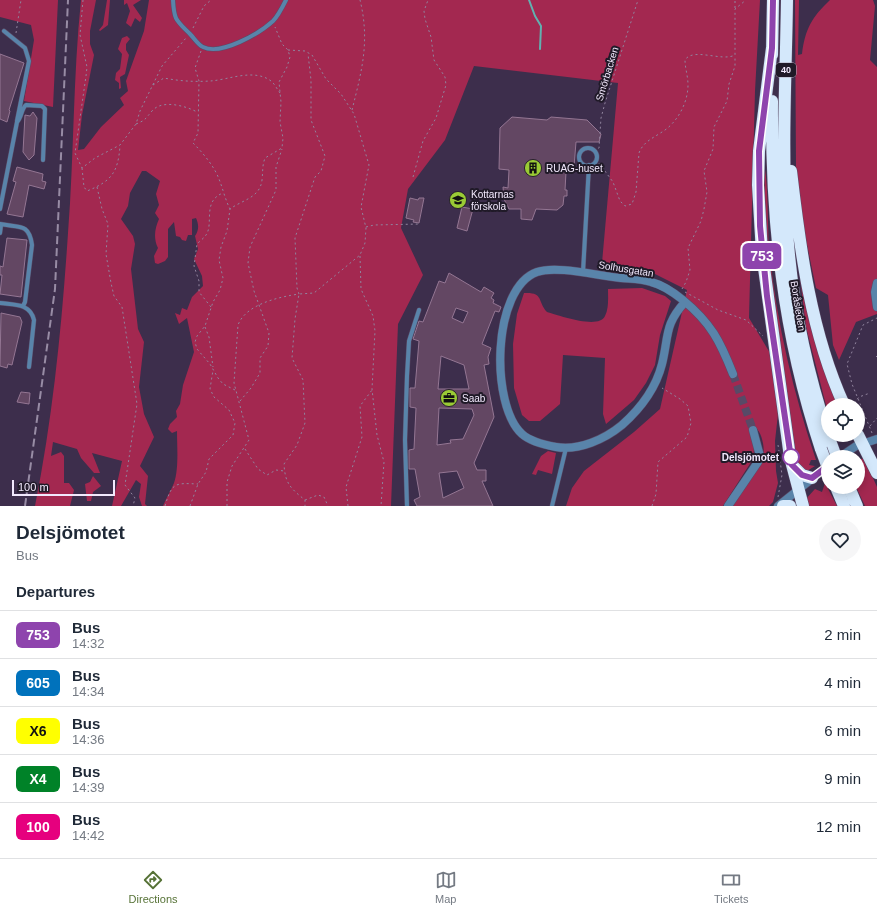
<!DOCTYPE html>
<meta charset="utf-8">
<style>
body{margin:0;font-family:Arial,sans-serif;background:#f6f6f7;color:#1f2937;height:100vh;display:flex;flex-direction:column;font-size:15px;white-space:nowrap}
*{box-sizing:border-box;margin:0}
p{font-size:13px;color:#747a83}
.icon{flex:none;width:22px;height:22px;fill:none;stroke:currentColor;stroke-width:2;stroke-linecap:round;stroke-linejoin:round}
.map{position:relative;height:506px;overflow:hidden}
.details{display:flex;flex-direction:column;background:#fff;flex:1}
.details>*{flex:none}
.badge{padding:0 8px;border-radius:6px;font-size:14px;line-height:26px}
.fabs{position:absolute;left:821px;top:398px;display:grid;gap:8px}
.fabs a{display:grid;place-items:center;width:44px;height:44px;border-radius:50%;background:#fff;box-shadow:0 2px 10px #0003;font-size:20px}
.scale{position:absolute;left:12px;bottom:10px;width:103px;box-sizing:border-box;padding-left:4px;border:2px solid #f2e9fd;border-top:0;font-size:11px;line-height:14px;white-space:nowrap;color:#f2e9fd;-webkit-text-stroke:3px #201a28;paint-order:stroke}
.map>.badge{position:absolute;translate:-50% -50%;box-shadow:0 0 0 2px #fff}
h2{padding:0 16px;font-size:15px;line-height:36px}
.round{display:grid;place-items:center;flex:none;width:42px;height:42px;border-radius:21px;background:#f6f6f7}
.summary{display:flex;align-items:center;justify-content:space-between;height:68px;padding:0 16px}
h1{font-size:19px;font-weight:800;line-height:30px}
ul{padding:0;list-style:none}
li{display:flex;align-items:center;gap:12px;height:48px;padding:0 16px;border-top:1px solid #e0e1e3}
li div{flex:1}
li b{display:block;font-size:15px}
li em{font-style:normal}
li .badge{min-width:44px;font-weight:700;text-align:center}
.tab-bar{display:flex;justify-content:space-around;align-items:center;height:56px;border-top:1px solid #e0e1e3;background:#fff;font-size:11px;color:#747a83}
.tab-bar a{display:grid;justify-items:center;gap:2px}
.tab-bar .active{color:#567236}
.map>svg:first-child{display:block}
.green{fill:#a32850}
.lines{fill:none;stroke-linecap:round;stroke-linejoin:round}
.stream{stroke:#61b1b0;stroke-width:2}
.building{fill:#634763;stroke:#947693;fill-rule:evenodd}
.minor-tunnel{stroke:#584a67;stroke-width:8;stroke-dasharray:8 4;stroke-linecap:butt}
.service-casing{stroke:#5a4c68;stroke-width:5}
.minor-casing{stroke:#5a4c68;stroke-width:9}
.tertiary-casing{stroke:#5a4c68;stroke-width:9}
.motorway-casing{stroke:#5a4c68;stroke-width:13}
.path{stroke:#91849e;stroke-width:1;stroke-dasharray:2 3;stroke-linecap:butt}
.service{stroke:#5984aa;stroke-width:4}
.minor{stroke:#5984aa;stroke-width:8}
.tertiary{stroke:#5984aa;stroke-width:8}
.motorway{stroke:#d4e8fb;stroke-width:12}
.rail{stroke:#988ca5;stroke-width:2;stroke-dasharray:8 4;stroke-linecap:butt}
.motorway-bridge-casing{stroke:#5a4c68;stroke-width:13;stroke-linecap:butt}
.motorway-bridge{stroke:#d4e8fb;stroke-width:12}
.line-casing{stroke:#fff;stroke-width:9}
.line{stroke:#8e44ad;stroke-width:6}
.stop-dot{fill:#fff;stroke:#8e44ad;stroke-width:2}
.labels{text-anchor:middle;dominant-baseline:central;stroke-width:4;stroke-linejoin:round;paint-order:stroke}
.shield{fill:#201a28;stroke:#b3abbd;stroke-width:1}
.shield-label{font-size:9px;font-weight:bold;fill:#f2e9fd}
.street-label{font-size:10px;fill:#f2e9fd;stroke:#201a28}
.poi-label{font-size:10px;fill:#f2e9fd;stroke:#201a28;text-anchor:start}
.stop-label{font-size:10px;font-weight:bold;fill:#f2e9fd;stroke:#201a28;text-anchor:end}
</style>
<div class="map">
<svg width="877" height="506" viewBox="0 0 877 506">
<rect width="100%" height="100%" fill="#3d2e4c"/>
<path class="green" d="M0,0H58L53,107L24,101L34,40L31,25L0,17Z
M81,0H96L90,31V44L94,55L82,115L78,150L84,149L101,127L124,105L120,98L128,91L126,81L144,31L149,0H760L755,91L749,318L770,353L776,391L778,414L775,441L776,471L778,483L773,502L769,506H732C741,491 756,473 762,458C766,450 762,433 756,428L753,459L723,506H566L572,488L584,471L634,432L660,409L687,290L655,274L602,263L618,83L474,66L445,140L408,189L401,228L423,275L398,324L391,506H163C166,498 171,491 174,483C179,469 177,446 177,431L172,433L168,429L170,424L177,417L176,411L180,404L183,385L194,352L187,318L179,324L175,313L180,315L182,308L187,310L192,297L203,286L202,276L194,259L198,249L195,236C199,230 199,225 196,218L192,219V235H188L186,241L182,240L180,237L176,236L174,222L168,229V257L165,261L158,264L155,263L154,256L158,248C153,238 155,228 159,219L155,213L159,205L156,194L160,181L146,171H142L130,193L128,206L121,219L133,236L135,244L131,269L138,329L144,342L139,387L144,414L154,437L140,466L148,476L145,504L147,506H142L139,497L141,484L136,480L121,506H112L122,461L92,453L100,473H94L81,458L77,449L53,442L51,456L61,452L64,456V483H69L74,490L70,506H35C53,416 62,324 68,233C74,155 73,77 81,0Z
M107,0H110L108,25L100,31L99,30L103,25Z
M124,0H141L133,5L142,18L140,22L135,18L131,27L126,23L130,11L127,3L124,5Z
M795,0H799L798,55L802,54C805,29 812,17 830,0H873L875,6L870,60L877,67V314L856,322L839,360L833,345L828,295L816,288L801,216L796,167Z
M127,36L130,39L126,44V50L129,55L125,74L120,77L121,88L119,89V83L115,80L116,73L120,69L122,54L118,49L122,38Z
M764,167C768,173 768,235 769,248C776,320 793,392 816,460H811L809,465L815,466L807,471L796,462C782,364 765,267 764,167Z
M794,229L840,405H828V413L806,327Z
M642,288L665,296L671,301L660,335L655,365L646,383L634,400L606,424L603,414L605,358L563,355L560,404L540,421H529L522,415L514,388L513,344L517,314L524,293C544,292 537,301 547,312C558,315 599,330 605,316C609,308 608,298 608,289Z
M548,451L556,453L552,474L538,470L536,475L532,474L541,456Z
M864,458L877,487V506H865L856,487H858V460Z
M93,476L101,486L93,492L91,501H87L85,484L90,482Z
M825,483L837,506H808L805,500L815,489L822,492Z"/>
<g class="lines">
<path class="stream" d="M529,0L535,16L541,26L540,49"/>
</g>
<path class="building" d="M0,54L24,63L9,110L10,111L7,122L0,119Z
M33,112L37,118L34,155L29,160L23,152L25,115L30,116Z
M512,117L547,120L551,117L587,120L601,134L599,142H576L574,167H568V172H566L565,190H567V196H564L563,205L557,210L536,209L532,220L521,219V209H509L504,199L503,187L508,188L509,170L499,169L500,128Z
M17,167L43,174L42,181L46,182L44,189L29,185L23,217L7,214L16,182L13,181Z
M410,198L418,200L419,198H424L419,223L413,222L414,220L406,218Z
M462,207L473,209L467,231L457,228Z
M7,238L27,240L21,297L0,294L2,275H0V266L3,267Z
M449,273L481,292L484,287L494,293L491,298L494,300L493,303L501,307L499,312L495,311L482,344L491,348L488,357L489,364L484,365L494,417L474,463L477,470H486V481H482L493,506H417L414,500L420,497L415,469H409V450L414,449L416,408L410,407V388H415L419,341L413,339L419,321L423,322L439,281L445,283ZM456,308L468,312L463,323L452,318ZM441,356L464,365L469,389H438ZM439,408L472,409L474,415L463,439L450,440L451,443L437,445ZM457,471L464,488L443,498L439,473Z
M1,313L20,317L22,322L12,365L8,364L7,368L0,366Z
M21,392L30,393L29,404L17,402Z"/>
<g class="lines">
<path class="minor-tunnel" d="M733,374L753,430"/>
<g class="service-casing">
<path id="service" d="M173,0C174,20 176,20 190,34C194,38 198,45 203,47C221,56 260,33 273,21C278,16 283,6 286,0
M4,31L25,48L29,61L17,121
M579 157a9 9 0 1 1 18 0a9 9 0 1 1-18 0Z
M0,209L17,122C22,117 21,109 26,105L42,106L45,109L43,160
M0,224C18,228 29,222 32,245L25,302L23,306
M0,233L1,225
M583,272L589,165
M0,303C14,305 30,303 34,320L29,367
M407,506L405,440L407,376L409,341L419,310
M552,506L566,448"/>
</g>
<g class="minor-casing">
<path id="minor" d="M877,283L875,292L877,307
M685,302C664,325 669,336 662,364C656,388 640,409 622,425C605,439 579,451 556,447C545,445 531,442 522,434C490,405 492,288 537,272C557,265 598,276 621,278C631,279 641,279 651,282C663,285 673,292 683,300C711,323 720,341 733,374
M728,506L758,462L760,456L753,430
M778,506L798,490"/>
</g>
<g class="tertiary-casing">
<path id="tertiary" d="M840,457L856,446L877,439
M798,490L828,466"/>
</g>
<g class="motorway-casing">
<path id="motorway" d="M787,0C786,71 782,142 786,212C789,288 804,363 828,435
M772,48L759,151L758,185L762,253L790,457L803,506
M772,55L773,0
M772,101C771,222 783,334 821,449
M791,171C800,249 811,333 844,405
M828,435L836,457
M858,435L877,473
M792,465L802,475L812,478
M836,487L844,506
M849,487L857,506
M783,506H790"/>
</g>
<path class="path" d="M83,0L80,35L87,67L86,76L75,153L82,168L95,158L120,145L136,124L140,111L162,66L186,38
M735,8V0
M193,28L204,6L211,0
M16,33L21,0
M288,50L305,51L312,55L326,79L341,94L354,114L369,165L361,207L366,228L365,243L360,255L314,293L299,294L295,319L292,358L303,380L305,423L297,445L284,464C285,483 290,488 305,500V506
M201,51L195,68L199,81L198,133L193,143C203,153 214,166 219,179C223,189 225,199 230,209
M153,85L164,78C179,81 194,82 210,81C228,80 254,68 271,81C274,83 277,89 280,93
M352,110C362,70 370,41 360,0
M136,124C146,120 145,119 152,111C162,99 186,106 197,112
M595,152L599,148L601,118L605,103L638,0
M596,159L613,182L620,201L625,206L632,204L636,192L639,153C643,142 653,138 662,132C677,123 688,103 688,85C688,76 685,68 685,60C693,47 722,62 735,55V9L746,0
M82,168L84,187L87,191C112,181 118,172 120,146
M413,177L423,141L436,118L446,85L445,77L434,60L431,37L425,19L424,11L428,0
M97,187L102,209L108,224L106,254L111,283L114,296L122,307L137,404L125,485L135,498L133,506
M366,227L374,225L420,224
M360,256L361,289L373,316L375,331L372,389L377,435L384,462L381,506
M682,289L686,282L690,270L688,248L701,221L704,209L707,192L704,171L713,149L714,127L727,101L729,84L735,66V56
M685,292L718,310L746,320L763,336
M211,307L199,292V281L194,266L197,244C200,241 204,238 206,235C214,224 202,201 223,193
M205,327L209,337L213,367
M876,357L877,356
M235,390L223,384L218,378L210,364L197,349L195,342L197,336L205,326L213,302L220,290L223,278L219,260L221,247L227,231L230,209C242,200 260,198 262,180C263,172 262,166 265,158L282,148L283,138L280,122L281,102L279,82L287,67L290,57L288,50L282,44L275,27
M240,401L251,388L260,373V358L268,346L269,333L254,291L248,263L250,247L276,190V167L282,149
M854,403L859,397L870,393
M870,426L877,418
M872,433L852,384L847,364L863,325L877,318
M778,445L779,451
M245,449L258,469L267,475L276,470L284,471
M778,497L782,475L780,460
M305,500L318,495L324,497L328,506
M165,506C172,482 175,483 198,484
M190,506L198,484L206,472L209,459L233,435L235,423L229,410L214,397L210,389L213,370
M227,506V482L232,466L249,440L234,383L238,325C246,304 279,297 299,294L297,288L295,238L315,177L321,171L325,156L311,120V80L308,54
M348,506L346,487L362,437L360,406L372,390
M652,506L656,494L658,462L687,437L691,423L688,406L680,399L662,388"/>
<use href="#service" class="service"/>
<use href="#minor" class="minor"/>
<use href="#tertiary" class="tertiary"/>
<use href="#motorway" class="motorway"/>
<path class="rail" d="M25,506L55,289L68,0"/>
<g class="motorway-bridge-casing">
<path id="motorway-bridge" d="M821,449L828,468"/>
</g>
<use href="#motorway-bridge" class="motorway-bridge"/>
</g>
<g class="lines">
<g class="line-casing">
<path id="line" d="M773,0L772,48L759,151L760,226L767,296L792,465L802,475L812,478L828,466"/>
</g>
<use href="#line" class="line"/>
</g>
<defs>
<g id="building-disc" transform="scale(0.9)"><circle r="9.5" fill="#9acb35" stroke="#201a28"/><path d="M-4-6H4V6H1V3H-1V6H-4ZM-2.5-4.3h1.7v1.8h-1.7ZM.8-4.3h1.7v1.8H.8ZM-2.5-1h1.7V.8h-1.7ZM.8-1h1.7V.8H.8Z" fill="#111"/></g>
<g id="school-disc" transform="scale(0.9)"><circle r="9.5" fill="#9acb35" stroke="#201a28"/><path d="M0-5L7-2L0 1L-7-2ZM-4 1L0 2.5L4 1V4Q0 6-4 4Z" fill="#111"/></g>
<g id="office-disc" transform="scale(0.9)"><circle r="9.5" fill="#9acb35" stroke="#201a28"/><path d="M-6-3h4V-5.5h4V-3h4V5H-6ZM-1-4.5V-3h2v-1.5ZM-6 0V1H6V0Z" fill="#111"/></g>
</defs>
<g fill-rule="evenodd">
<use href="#building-disc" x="533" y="168"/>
<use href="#school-disc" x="458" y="200"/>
<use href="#office-disc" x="449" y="398"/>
</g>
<circle class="stop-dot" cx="791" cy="457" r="8"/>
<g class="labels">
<rect class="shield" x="776" y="63" width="20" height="14" rx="3"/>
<g class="shield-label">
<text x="786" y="70">40</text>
</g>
<g class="street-label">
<text transform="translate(607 74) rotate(-73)">Smörbacken</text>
<text transform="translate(626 269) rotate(9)">Solhusgatan</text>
<text transform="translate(798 306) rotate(81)">Boråsleden</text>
</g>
<g class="poi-label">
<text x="546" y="168">RUAG-huset</text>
<text x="471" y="194">Kottarnas<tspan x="471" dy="12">förskola</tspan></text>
<text x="462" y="398">Saab</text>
</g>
<g class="stop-label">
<text x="779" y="457">Delsjömotet</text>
</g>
</g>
</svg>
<div class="fabs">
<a><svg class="icon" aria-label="locate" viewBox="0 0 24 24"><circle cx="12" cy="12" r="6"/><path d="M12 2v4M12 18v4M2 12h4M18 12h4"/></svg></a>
<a><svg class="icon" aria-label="layers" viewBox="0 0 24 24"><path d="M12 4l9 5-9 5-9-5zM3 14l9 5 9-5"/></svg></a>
</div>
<div class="scale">100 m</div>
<b class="badge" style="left:762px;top:256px;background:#8e44ad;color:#fff">753</b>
</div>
<section class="details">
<div class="summary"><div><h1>Delsjömotet</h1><p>Bus</p></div><a class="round"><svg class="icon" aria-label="heart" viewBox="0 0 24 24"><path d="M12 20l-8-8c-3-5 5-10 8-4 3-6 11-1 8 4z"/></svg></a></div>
<h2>Departures</h2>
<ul>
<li><span class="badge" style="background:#8e44ad;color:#fff">753</span><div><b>Bus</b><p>14:32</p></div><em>2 min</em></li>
<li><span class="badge" style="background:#0072bc;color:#fff">605</span><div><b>Bus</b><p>14:34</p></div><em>4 min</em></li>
<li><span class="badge" style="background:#ff0;color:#111">X6</span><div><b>Bus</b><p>14:36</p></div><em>6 min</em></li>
<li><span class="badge" style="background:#008228;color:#fff">X4</span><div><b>Bus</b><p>14:39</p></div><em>9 min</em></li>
<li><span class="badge" style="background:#e6007e;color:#fff">100</span><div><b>Bus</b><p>14:42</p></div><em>12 min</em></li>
</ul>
</section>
<nav class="tab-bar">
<a class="active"><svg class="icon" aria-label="directions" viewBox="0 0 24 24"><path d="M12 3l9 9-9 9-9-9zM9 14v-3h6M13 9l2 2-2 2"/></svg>Directions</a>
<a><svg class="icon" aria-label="map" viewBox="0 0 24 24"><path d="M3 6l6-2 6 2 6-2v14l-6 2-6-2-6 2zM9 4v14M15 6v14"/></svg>Map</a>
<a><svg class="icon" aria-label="tickets" viewBox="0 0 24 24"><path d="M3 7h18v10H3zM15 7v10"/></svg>Tickets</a>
</nav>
